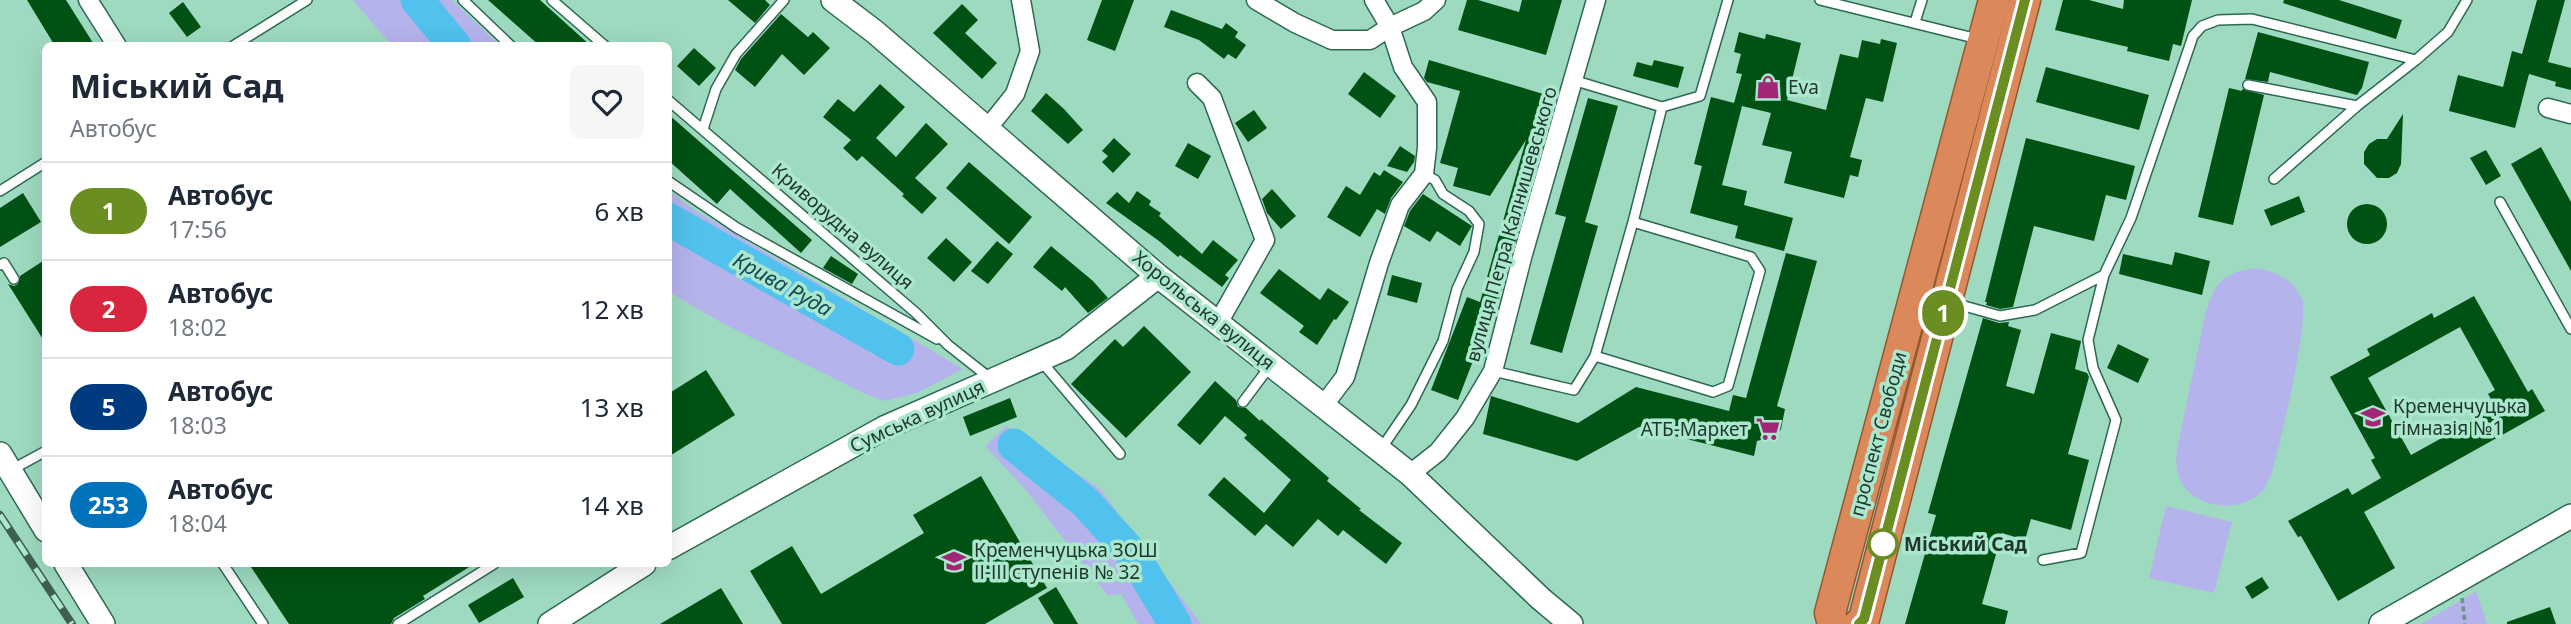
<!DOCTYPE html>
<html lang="uk">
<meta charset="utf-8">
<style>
body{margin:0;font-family:"Noto Sans",sans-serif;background:#f6f6f7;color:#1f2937;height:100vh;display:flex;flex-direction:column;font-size:26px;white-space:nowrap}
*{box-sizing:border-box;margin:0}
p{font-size:23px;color:#747a83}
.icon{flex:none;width:38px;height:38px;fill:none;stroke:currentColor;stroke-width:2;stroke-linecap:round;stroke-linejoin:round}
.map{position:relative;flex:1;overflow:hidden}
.sheet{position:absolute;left:42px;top:42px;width:630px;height:525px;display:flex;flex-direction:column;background:#fff;border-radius:10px;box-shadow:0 7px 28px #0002}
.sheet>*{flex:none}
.badge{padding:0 14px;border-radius:23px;font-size:24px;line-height:46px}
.map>.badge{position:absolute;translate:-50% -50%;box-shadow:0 0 0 4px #fff}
.round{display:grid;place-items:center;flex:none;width:74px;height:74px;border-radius:10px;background:#f6f6f7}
.overview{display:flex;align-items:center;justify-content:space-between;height:119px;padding:0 28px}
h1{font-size:33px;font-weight:700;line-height:52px}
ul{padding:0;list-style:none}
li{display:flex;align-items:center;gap:21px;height:98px;padding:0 28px;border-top:2px solid #e0e1e3}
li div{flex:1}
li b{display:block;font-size:26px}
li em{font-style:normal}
li .badge{min-width:77px;font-weight:700;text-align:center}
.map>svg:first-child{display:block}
.green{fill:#b5b3ec}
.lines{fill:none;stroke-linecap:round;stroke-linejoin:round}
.river{stroke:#50c2ed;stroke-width:33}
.building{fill:#005214;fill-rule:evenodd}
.service-casing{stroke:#2e6852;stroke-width:12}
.minor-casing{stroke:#2e6852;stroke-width:21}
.tertiary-casing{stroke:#2e6852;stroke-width:26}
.trunk-casing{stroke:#935830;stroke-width:33}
.path{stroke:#689481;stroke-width:3.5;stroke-dasharray:5 3.5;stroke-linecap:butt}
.service{stroke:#fff;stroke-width:9}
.minor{stroke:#fff;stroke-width:18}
.tertiary{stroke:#fff;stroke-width:23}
.trunk{stroke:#db885b;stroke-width:30}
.rail-casing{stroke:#3e5f51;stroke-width:8}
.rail{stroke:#abe7cd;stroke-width:5;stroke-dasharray:16;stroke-linecap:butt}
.line-casing{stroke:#fff;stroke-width:16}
.line{stroke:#6b8e23;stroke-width:10}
.stop-dot{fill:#fff;stroke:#6b8e23;stroke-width:3.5}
.labels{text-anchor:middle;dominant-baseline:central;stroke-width:7;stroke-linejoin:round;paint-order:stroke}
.poi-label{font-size:19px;fill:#1f372d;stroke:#abe7cd;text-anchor:start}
.street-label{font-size:19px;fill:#1f372d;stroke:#abe7cd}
.stop-label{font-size:19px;font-weight:bold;fill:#1f372d;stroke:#abe7cd;text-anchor:start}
.water-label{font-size:21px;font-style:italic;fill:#17485a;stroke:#abe7cd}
</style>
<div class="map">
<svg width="2571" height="624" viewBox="0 0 2571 624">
<rect width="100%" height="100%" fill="#9edac0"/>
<path class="green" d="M353,0H452L499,45H391Z
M669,191L696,211L963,369L917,393L885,401L863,393L722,323L669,292Z
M2255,268C2275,271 2294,279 2302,299C2310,320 2279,449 2271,476C2268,480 2266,486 2263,490C2241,516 2190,508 2179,477C2175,466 2176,455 2178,444L2206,311C2216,281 2223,273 2255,268Z
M1007,426L1100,489L1201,624H1138L1121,594L1107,595L1024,488L985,446Z
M2166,506L2232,522L2214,593L2149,578Z
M2476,591L2487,624H2421Z"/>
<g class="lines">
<path class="river" d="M417,0L455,46
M668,219L898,349
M1014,445L1085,502L1134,556L1175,624"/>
</g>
<path class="building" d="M27,0H66L95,46H55Z
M488,0H540L591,46H540Z
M728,0H765L770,5L755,23Z
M1102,0H1134L1115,51L1087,40Z
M1467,0H1478L1519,12L1522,0H1562L1546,55L1458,30Z
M2063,0H2089L2123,9L2124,0H2192L2181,46L2173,44L2169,61L2127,51L2128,47L2055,30Z
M2284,0H2339L2402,20L2396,39L2283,3Z
M2537,0H2565L2548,62L2571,68V90L2555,86L2556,82L2529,74L2515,128L2449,111L2458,75L2503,87L2512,51L2522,54Z
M183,2L201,27L187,37L169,13Z
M962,4L978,20L965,33L997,63L982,79L933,33Z
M1171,10L1222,29L1226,23L1238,32L1235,37L1246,45L1236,59L1228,54L1224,59L1199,40L1164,27Z
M781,14L808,37L813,32L830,48L804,75L782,54L755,87L735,70L741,59Z
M1739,32L1765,39L1766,34L1801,43L1787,100L1826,110L1840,54L1858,58L1862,40L1880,44L1881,39L1897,43L1883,102L1866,98L1850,157L1862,160L1858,177L1850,175L1844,198L1784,183L1792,152L1762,145L1771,113L1742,106L1722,185L1747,191L1744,205L1793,218L1784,251L1735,238L1738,226L1690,213L1702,166L1694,164L1711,97L1734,103L1742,74L1736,73L1741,54L1734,52Z
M2258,32L2369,62L2362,88L2357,95L2270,72L2268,82L2245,79Z
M694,48L716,68L699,86L677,66Z
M1429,60L1550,96L1539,135L1545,137L1499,299L1497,298L1458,400L1431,390L1467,297L1480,302L1526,140L1490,196L1453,186L1458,168L1440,163L1460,91L1427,82L1424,78Z
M1654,60L1684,67L1678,88L1633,76L1637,62L1652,66Z
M2046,67L2149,95L2139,130L2036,102Z
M1364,72L1396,96L1380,118L1348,94Z
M880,84L905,107L876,138L896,157L926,123L948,144L915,178L937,198L922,214L902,196L904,194L862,156L857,161L843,148L851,140L823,117L838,99L854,112Z
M2229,88L2242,91V89L2264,95L2233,225L2198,217Z
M1046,93L1064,109L1083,130L1068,144L1031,111Z
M1588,98L1618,106L1585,222L1598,226L1562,353L1530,344L1566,217L1555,214Z
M1254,110L1267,128L1248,142L1235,123Z
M668,114L812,240L801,253L730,189L717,204L668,160Z
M2403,114L2401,164L2397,173L2389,178H2377L2364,164V152L2369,144L2377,139H2387Z
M1114,138L1131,154L1113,173L1102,162L1108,156L1102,151Z
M2026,138L2135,166L2126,200L2106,195L2094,241L2034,226L2013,307L2000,309L1986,305L1987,302H1985Z
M1188,143L1211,156L1198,179L1175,166Z
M1400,146L1415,156L1414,162L1407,172L1387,166Z
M2541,147L2571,202V271L2511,164Z
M2486,150L2501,176L2486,185L2470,158Z
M969,162L1032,217L1009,244L946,188Z
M1384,170L1403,182L1391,198L1385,214L1377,209L1360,237L1327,217L1346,186L1360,195L1374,172L1380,176Z
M1272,189L1296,216L1281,229L1267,213L1262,199Z
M1137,191L1151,201L1149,205L1161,213L1159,216L1202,254L1213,240L1238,260L1225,275L1229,278L1222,287L1180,255L1178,257L1159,241L1106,203L1117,192L1129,203Z
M23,193L41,222L0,247V208Z
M1423,194L1472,226L1460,246L1437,231L1430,242L1404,226L1410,211Z
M2299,196L2305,212L2271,226L2264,210Z
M2347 224a20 20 0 1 1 40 0a20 20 0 1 1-40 0Z
M946,238L972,262L954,282L927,258Z
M997,241L1013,254L988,284L971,271Z
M1051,246L1093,281L1108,298L1088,313L1065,287L1062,291L1033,267Z
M2175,252L2210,261L2202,295L2119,274L2123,254L2172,265Z
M1786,253L1817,261L1777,406L1785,409L1781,429L1776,436L1757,441L1754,456L1639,427L1577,461L1483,434L1491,396L1578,423L1636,387L1729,411L1733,395L1746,398Z
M831,256L858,274L852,284L823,268Z
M46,259V344L8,284L14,286L18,284L20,276Z
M1279,269L1320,300L1328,288L1349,302L1336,320L1334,319L1317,345L1299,332L1304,326L1260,293Z
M1392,275L1422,283L1417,303L1387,295Z
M2474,296L2528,392L2532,389L2545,411L2364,512L2395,568L2338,601L2301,536L2298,537L2288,521L2348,488L2352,495L2381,478L2371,460L2375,458L2330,377L2370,355L2367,349L2432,313L2434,318ZM2460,327L2495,390L2488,394L2496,408L2411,455L2368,378Z
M1983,318L1999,323L2009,322L2008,326L2021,330L2006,386L2034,394L2051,333L2081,341L2075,369L2087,373L2089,377L2068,454L2089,460L2071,530L2031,519L2025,540L2002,533L1982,604L2008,611L2005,624H1905L1936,515L1928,513Z
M1144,326L1191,372L1126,438L1071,384L1115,339L1123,347Z
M2118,344L2149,359L2138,383L2107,368Z
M706,370L735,415L668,457V394Z
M1215,381L1236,400L1238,407L1246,408L1260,421L1261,419L1329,478L1327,481L1361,509L1359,510L1402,543L1386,564L1343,530L1338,536L1318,519L1293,547L1266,524L1255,536L1208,495L1224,477L1264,513L1291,480L1244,438L1247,435L1225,416L1200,445L1177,425Z
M1010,398L1017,417L970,436L963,417Z
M981,476L1047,588L985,624H782L750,571L792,546L821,594L924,533L913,515Z
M249,564H474L423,596L425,599L394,618L391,624H289Z
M2262,577L2269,588L2252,599L2245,587Z
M513,578L524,597L479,623L468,605Z
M1056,587L1078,624H1054L1038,598Z
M721,588L743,624H660Z
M2550,607L2556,624H2507V622Z"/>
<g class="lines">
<g class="service-casing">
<path id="service" d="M463,0L511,46
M552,0L605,46
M1820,0L1978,39
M1915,22L1922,0
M233,46L307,0
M1573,80L1662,107L1633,222
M2248,85L2357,106L2416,60
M668,100L916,313L948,345L991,379
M1662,107L1700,96L1728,0
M703,129L716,89L736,54L784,0
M2274,179L2357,106
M668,181L737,228L937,339
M0,191L46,162
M2500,202L2571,329
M0,265L4,263L14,279
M1950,302L2000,316L2035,310L2104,275L2131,218L2193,36L2202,26L2218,20L2252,19L2416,60L2448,32L2467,0
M1041,361L1120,454
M1493,371L1574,390L1595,356L1713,392L1728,386L1760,271L1751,257L1633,222L1595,356
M1243,402L1270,366
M1381,449L1411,405L1443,341L1457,289L1474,252L1479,224L1469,211L1443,194L1435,180L1424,174
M11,470L46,451
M2043,560L2081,553L2116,420L2093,368L2088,340L2104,275
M223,564L263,624
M398,624L494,564"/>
</g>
<g class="minor-casing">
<path id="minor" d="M88,0L117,46
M1256,0L1295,23L1332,40H1370L1390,27L1424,11L1436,0
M1197,83L1212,98L1265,240L1218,323
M2548,108L2571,114
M987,129L1015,94L1030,51L1021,0
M1323,406L1345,377L1379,263L1400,205L1424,174L1427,148V102L1403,67L1390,27L1374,0
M1410,474L1438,452L1465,418L1493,371L1523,254L1596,0"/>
</g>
<g class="tertiary-casing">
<path id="tertiary" d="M833,0L875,32L1158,276L1410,474L1541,599L1571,624
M0,454L46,530
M668,548L884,428L1066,348L1158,276
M66,564L103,624
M550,624L644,564
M2381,624L2571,516"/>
</g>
<g class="trunk-casing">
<path id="trunk" d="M1833,624L1830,613L1994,0
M1859,624L1864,619L2025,0"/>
</g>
<path class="path" d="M2462,598L2465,624"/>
<use href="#service" class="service"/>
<use href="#minor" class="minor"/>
<use href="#tertiary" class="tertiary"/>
<use href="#trunk" class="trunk"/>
<g class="rail-casing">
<path id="rail" d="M0,515L72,624"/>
</g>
<use href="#rail" class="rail"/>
</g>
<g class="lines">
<g class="line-casing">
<path id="line" d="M1859,624L1864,619L2025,0"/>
</g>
<use href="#line" class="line"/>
</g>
<defs>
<g id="shop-bare" transform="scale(1.89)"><path d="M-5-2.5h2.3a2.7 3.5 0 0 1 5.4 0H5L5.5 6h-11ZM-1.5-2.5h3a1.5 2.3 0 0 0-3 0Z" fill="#a32577" stroke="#abe7cd" stroke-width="2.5" paint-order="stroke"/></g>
<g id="school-bare" transform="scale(1.89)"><path d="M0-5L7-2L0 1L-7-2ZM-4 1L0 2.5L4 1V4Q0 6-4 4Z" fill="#a32577" stroke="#abe7cd" stroke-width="2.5" paint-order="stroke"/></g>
<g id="supermarket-bare" transform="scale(1.89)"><path d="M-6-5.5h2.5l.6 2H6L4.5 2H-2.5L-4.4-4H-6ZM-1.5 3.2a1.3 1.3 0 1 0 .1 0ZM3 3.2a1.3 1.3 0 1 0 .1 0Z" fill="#a32577" stroke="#abe7cd" stroke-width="2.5" paint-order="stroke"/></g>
</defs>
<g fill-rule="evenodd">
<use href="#shop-bare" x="1768" y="87"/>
<use href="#school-bare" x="2373" y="417"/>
<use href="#supermarket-bare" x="1768" y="429"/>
<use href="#school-bare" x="954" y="561"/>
</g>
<circle class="stop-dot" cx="1883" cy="544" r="14"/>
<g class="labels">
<g class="poi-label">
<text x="1788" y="87">Eva</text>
<text x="2393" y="406">Кременчуцька<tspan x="2393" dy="22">гімназія №1</tspan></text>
<text x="1748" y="429" text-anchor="end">АТБ-Маркет</text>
<text x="974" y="550">Кременчуцька ЗОШ<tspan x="974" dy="22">ІІ-ІІІ ступенів № 32</tspan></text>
</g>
<g class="street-label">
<text transform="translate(1511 224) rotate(-74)">вулиця Петра Калнишевського</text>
<text transform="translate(843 226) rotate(41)">Криворудна вулиця</text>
<text transform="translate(1204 310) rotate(39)">Хорольська вулиця</text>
<text transform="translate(917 416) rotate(-25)">Сумська вулиця</text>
<text transform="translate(1878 434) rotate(-75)">проспект Свободи</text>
</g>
<g class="stop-label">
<text x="1904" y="544">Міський Сад</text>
</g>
<g class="water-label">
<text transform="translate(783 284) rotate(29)">Крива Руда</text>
</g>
</g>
</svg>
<b class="badge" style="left:1943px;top:313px;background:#6b8e23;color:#fff">1</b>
<section class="sheet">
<div class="overview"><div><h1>Міський Сад</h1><p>Автобус</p></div><a class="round"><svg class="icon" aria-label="heart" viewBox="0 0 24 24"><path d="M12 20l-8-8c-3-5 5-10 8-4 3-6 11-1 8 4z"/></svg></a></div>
<ul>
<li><span class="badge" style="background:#6b8e23;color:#fff">1</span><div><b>Автобус</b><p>17:56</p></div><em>6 хв</em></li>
<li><span class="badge" style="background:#d7263d;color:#fff">2</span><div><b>Автобус</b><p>18:02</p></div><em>12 хв</em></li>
<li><span class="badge" style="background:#003b80;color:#fff">5</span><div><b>Автобус</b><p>18:03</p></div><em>13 хв</em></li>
<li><span class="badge" style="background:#0072bc;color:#fff">253</span><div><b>Автобус</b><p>18:04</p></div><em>14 хв</em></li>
</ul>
</section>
</div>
